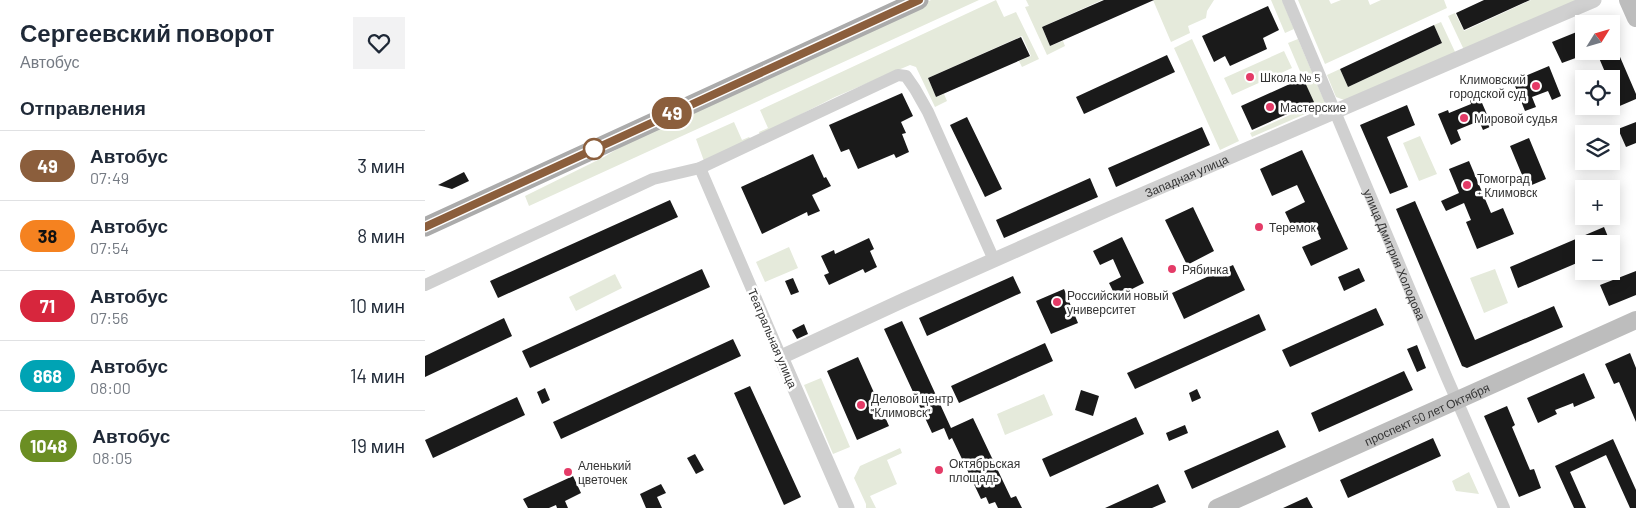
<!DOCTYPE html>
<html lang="ru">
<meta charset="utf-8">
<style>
body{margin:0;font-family:Barlow,sans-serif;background:#f2f2f3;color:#1f2937;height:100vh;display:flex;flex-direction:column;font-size:19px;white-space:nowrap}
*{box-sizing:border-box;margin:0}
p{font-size:16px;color:#747a83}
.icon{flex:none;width:28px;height:28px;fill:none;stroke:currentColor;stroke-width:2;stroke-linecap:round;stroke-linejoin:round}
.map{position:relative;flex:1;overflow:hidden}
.sheet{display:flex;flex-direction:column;background:#fff;width:425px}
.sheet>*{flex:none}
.badge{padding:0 10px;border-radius:16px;font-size:18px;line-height:32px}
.needle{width:32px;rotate:53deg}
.buttons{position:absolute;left:1150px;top:15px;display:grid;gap:10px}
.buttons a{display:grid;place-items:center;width:45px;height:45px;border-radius:0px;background:#fff;box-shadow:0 2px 12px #0003;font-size:25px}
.map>.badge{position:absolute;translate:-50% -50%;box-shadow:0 0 0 2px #fff}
h2{padding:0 20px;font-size:19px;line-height:45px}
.round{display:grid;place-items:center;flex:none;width:52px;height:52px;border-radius:0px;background:#f2f2f3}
.head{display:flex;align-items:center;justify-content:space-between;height:85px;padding:0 20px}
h1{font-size:24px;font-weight:600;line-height:38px}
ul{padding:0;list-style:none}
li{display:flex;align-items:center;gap:15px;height:70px;padding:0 20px;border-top:1px solid #e0e1e3}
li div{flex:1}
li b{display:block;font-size:19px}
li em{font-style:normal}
li .badge{min-width:55px;font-weight:700;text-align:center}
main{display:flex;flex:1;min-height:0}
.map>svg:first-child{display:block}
.green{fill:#e5eadb}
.building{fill:#1a1a1a}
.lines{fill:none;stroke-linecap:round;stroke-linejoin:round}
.minor{stroke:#d0d0d0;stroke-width:12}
.tertiary{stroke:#d0d0d0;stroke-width:15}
.secondary{stroke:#bdbdbd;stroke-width:18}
.primary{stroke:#ababab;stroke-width:19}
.line-casing{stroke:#fff;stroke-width:11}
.line{stroke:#8b5e3c;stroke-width:8}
.poi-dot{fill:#e43b67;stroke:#fff;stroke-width:2}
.stop-dot{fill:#fff;stroke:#8b5e3c;stroke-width:2.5}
.labels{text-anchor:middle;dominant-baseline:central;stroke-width:5;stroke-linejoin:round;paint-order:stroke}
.poi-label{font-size:12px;fill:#333;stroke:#fff;text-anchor:start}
.street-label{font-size:12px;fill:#333;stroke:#fff}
</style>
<main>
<section class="sheet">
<div class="head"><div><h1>Сергеевский поворот</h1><p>Автобус</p></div><a class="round"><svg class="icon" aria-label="heart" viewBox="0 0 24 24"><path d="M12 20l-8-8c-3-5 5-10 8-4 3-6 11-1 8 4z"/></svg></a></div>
<h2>Отправления</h2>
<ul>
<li><span class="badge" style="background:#8b5e3c;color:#fff">49</span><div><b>Автобус</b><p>07:49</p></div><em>3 мин</em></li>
<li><span class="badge" style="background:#f58220;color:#111">38</span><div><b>Автобус</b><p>07:54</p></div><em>8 мин</em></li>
<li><span class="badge" style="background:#d7263d;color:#fff">71</span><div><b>Автобус</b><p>07:56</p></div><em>10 мин</em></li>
<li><span class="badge" style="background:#00a3b4;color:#fff">868</span><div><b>Автобус</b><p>08:00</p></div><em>14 мин</em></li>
<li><span class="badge" style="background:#6b8e23;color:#fff">1048</span><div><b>Автобус</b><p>08:05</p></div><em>19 мин</em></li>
</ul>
</section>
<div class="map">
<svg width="1211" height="508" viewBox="0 0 1211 508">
<rect width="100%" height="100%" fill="#fff"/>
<path class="green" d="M506,0H554L104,206L100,196L179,157L202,143L256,115Z
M571,0L579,17L591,12L614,59L597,67L594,61L606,56L597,36L503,78L511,97L519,94L522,101L510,107L491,67L485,65L410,97L335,135L334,132L343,128L335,110Z
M601,0H677L617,27L625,46L638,41L640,46L622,55L600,7L604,6Z
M728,0H789L782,11L781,18L763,26L765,33L746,42Z
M846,0H857L869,29L860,33Z
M873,0H904L906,4L916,0H943L945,5L956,0H1019L1022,8L900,64Z
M1106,0H1154L1039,50L1023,16L1030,13L1039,31Z
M1016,22L1031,54L922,101L911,97L902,75L915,69L923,87L1017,43L1009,25Z
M767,39L814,141L795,150L749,48Z
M873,39L901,105L827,137L825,133L889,104L863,43Z
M859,51L867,68L807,95L799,78Z
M309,122L317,140L324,137L326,139L279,161L271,139Z
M995,136L1012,174L994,181L978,143Z
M364,247L373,268L340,282L331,262Z
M1070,269L1083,303L1059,313L1045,278Z
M190,274L197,288L151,311L144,297Z
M396,378L425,447L408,454L379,385Z
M619,394L628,415L580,435L572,414Z
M475,448L477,453L462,460L472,484L445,496L451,508H441V504L429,478L435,466Z
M1044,472L1054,494L1031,491L1027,481Z"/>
<path class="building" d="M679,0H729L625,46L617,27Z
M1059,0H1105L1039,30L1031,13Z
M843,6L854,30L838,38L842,49L805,66L800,56L789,62L777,36Z
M1009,25L1017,43L923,87L915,69Z
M1159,29V50L1154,52L1156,56L1137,63L1127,42Z
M1186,36L1211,94V99L1190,108L1186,99V79H1183L1171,51H1186Z
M596,37L605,56L511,97L503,78Z
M742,55L750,72L659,114L651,97Z
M1124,66L1136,96L1127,100L1123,91L1107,97L1111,107L1100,111L1088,81Z
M878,78L889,102L827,130L816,106Z
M477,93L488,116L476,122L481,133L477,134L484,152L471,158L469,154L433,169L424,149L416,152L404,125Z
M1054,96L1067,126L1058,130L1054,121L1032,130L1036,140L1026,145L1013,114L1023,110L1024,113L1046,104L1045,100Z
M982,105L990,125L962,137L983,187L965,194L935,125Z
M542,117L577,189L560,197L525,125Z
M1211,122V143L1201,147L1193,129Z
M777,127L785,145L691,187L683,168Z
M1104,138L1121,179L1102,187L1085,146Z
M877,150L923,249L886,266L877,247L896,239L888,222L869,231L860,212L880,202L872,185L847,196L835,169Z
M388,154L399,178L401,177L406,186L387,195L395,211L383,216L382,212L337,234L316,187Z
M1044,161L1066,213L1078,208L1089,234L1052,249L1041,222L1046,220L1039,203L1021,211L1016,201L1034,193L1024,169Z
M39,172L44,181L27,189L13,185Z
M665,178L673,197L579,238L571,220Z
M245,200L253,217L73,298L65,281Z
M990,201L1050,340L1129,306L1138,327L1042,368L1037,366L971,209Z
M768,207L789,251L762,265L740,220Z
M1179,227L1186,244H1159V260L1093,288L1085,267Z
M697,237L719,283L691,297L684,283L696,277L688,259L675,265L668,251Z
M444,238L449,249L445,251L452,267L440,273L438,269L404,285L399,275L404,273L396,256L409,250L410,254Z
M808,265L820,290L759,319L747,293Z
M934,268L940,281L919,291L913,277Z
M277,269L285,287L105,368L97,351Z
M1211,271V295L1184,306L1175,285Z
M588,276L596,293L502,336L494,318Z
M368,278L374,292L366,295L360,281Z
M639,289L653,323L626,334L611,301Z
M951,308L959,325L865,367L857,350Z
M834,314L841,330L710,389L702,373Z
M79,318L87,336L0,377V356Z
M477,321L526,428L548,418L586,498L591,496L597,508H573L570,502L564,504L561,497L556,499L527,438L524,440L519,428L507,433L459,329Z
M379,324L383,334L372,339L367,330Z
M308,339L316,356L136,439L128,422Z
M620,343L628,361L534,403L526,386Z
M992,345L1001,368L992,372L982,349Z
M1205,353L1211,368V422L1194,382L1189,384L1180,364Z
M433,357L464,426L432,440L402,371Z
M979,371L988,390L894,432L886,413Z
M1159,373L1170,398L1149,407L1148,403L1130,410L1132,414L1113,423L1102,398Z
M325,386L376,497L359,505L309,393Z
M120,388L125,400L117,404L112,392Z
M772,389L776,398L767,402L764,393Z
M656,390L674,396L668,416L650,410Z
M92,397L100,415L8,458L0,440Z
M1082,406L1090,425L1087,427L1105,470L1109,469L1116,488L1094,497L1059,416Z
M711,417L719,434L625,477L617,459Z
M760,425L763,433L744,441L741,433Z
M853,430L861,447L767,489L759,471Z
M1008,438L1016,456L923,498L915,480Z
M1188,439L1211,490V508H1205L1181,455L1145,472L1161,508H1149L1130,466Z
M270,454L279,470L271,474L262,458Z
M148,476L156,493L140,501L143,508H132L131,505L124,508H103L98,499Z
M236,484L241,493L232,497L237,508H221L215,494Z
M733,484L741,502L727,508H680Z
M882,497L888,508H858Z"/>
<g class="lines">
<g class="minor">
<path id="s1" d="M863,0L1022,378L1079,508"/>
<path d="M275,168L356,357"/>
<path d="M0,285L228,179L275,168L473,75L481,76L490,89L503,112L569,260"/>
</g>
<path class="tertiary" id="s2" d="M422,508L356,357L479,300L686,208L1169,0"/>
<g class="secondary">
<path d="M1203,0L1211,18"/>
<path id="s3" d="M792,508L1211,320"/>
</g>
<path class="primary" d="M0,227L494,0"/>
</g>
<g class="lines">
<g class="line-casing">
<path id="line" d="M0,227L494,0"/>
</g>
<use href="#line" class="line"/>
</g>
<g class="poi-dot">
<circle cx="825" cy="77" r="5"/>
<circle cx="1111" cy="86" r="5"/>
<circle cx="845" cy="107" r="5"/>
<circle cx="1039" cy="118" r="5"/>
<circle cx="1042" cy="185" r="5"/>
<circle cx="834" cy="227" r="5"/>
<circle cx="747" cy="269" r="5"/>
<circle cx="632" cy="302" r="5"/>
<circle cx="436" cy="405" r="5"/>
<circle cx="514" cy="470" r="5"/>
<circle cx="143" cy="472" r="5"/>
</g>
<circle class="stop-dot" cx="169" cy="149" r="10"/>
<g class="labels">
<g class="poi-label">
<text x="835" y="77">Школа № 5</text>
<text x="1101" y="79" text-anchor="end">Климовский<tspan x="1101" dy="14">городской суд</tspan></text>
<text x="855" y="107">Мастерские</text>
<text x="1049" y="118">Мировой судья</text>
<text x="1052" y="178">Томоград<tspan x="1052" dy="14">- Климовск</tspan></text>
<text x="844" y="227">Теремок</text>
<text x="757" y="269">Рябинка</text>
<text x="642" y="295">Российский новый<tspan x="642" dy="14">университет</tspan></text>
<text x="446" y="398">Деловой центр<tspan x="446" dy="14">"Климовск"</tspan></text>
<text x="524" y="463">Октябрьская<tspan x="524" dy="14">площадь</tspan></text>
<text x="153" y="465">Аленький<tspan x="153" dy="14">цветочек</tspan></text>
</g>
<g class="street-label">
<text stroke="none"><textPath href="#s2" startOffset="609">Западная улица</textPath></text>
<text stroke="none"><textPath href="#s1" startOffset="276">улица Дмитрия Холодова</textPath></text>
<text transform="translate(348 338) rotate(67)">Театральная улица</text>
<text stroke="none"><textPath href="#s3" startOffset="230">проспект 50 лет Октября</textPath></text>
</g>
</g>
</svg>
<div class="buttons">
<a><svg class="needle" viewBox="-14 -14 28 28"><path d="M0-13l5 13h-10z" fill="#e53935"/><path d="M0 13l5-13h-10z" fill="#747a83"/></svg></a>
<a><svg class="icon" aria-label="locate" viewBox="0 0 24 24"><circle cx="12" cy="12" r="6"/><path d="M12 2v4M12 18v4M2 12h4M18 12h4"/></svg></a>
<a><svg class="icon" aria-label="layers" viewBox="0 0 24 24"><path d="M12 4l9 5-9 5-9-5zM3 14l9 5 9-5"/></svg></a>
<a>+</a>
<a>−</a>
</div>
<b class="badge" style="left:247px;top:113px;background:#8b5e3c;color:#fff">49</b>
</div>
</main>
